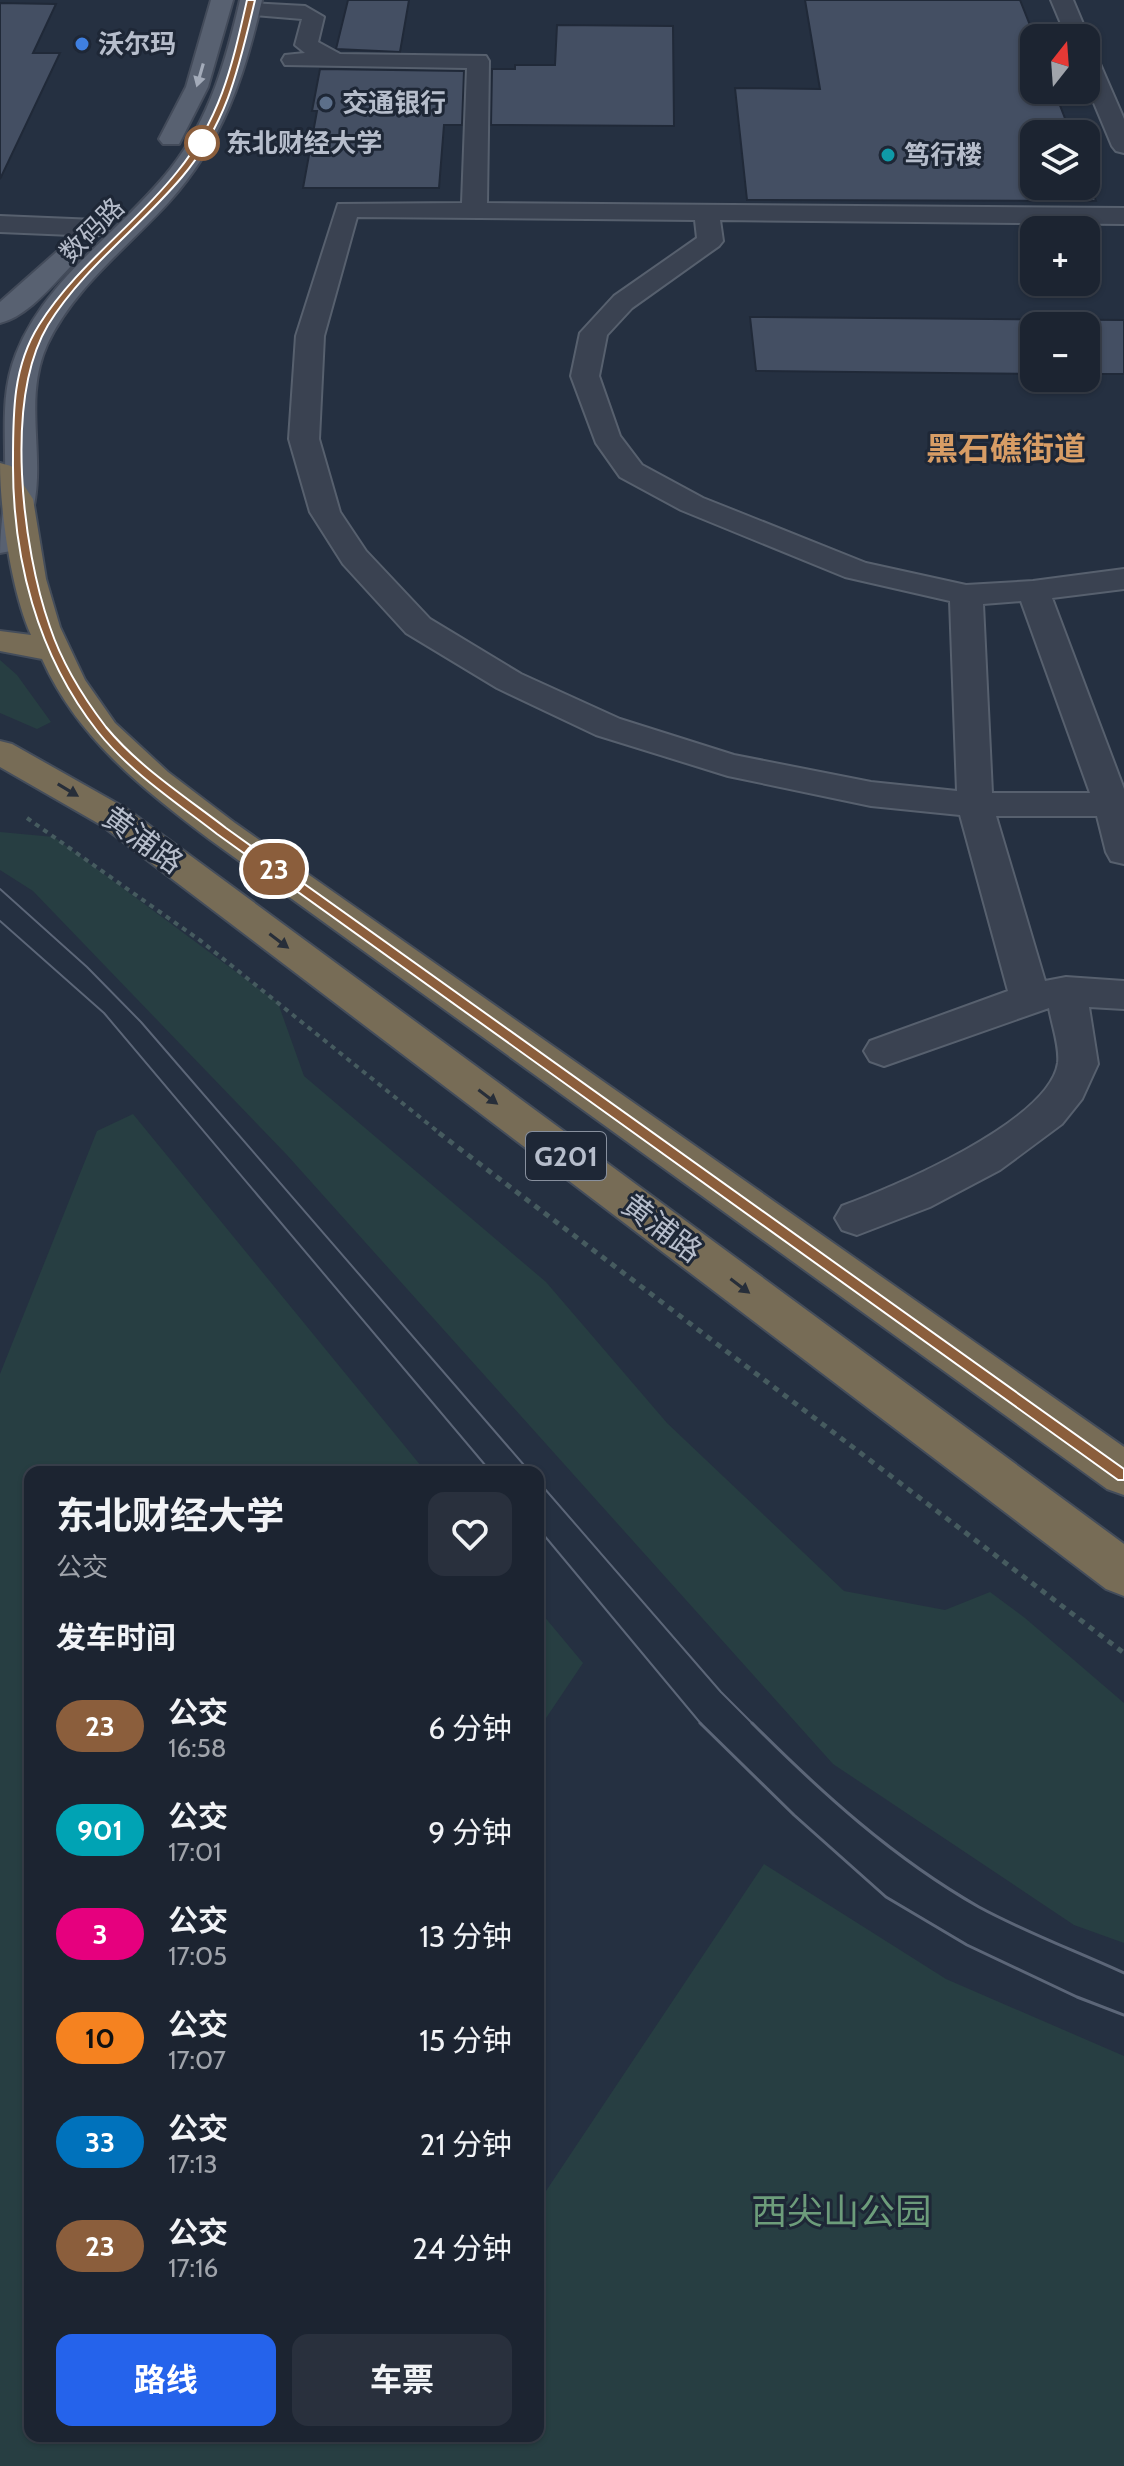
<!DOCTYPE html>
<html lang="zh">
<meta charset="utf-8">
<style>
body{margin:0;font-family:Cabin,"Noto Sans SC",sans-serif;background:#29303d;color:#f1f3f6;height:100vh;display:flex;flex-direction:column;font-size:30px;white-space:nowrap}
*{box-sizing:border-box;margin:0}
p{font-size:26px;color:#a0a4ab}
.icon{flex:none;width:44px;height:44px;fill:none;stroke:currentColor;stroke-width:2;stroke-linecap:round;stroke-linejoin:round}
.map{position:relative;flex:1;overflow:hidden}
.drawer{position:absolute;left:24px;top:1466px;width:520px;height:976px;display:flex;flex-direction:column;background:#1c2431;border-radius:16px;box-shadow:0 2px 6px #0004,0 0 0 2px #3a414d}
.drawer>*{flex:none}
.badge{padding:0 16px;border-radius:26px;font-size:28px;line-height:52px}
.needle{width:52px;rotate:17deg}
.tools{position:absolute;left:1020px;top:24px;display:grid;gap:16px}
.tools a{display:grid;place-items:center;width:80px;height:80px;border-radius:16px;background:#1c2431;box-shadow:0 2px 6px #0004,0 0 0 2px #3a414d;font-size:40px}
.map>.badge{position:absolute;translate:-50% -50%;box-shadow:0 0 0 4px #fff}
h2{padding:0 32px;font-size:30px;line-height:72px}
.round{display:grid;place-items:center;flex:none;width:84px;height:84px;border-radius:16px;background:#29303d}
.summary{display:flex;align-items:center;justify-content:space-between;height:136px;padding:0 32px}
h1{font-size:38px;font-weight:700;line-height:60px}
.cta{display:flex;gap:16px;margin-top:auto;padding:16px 32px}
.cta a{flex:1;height:92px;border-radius:16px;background:#2563eb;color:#fff;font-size:32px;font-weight:700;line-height:92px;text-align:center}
.cta a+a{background:#29303d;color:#f1f3f6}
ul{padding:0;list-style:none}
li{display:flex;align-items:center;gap:24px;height:104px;padding:0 32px}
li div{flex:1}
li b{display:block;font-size:30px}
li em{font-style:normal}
li .badge{min-width:88px;font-weight:700;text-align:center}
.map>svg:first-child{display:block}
.green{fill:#273e42}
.building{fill:#444f63;stroke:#202938;stroke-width:2}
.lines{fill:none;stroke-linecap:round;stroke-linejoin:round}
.minor-casing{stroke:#57606e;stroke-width:4}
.major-casing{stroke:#434b5a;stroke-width:4}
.highway-casing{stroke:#444d5b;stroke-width:4}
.path-far1{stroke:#465b5f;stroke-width:4;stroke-dasharray:5 5;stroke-linecap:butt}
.path{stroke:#465b5f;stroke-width:5;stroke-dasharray:6 6;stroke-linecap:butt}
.minor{fill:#3a4251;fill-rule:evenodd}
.major{fill:#586171;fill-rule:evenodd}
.highway{fill:#776c56;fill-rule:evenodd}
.tram-far1{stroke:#5c6678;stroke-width:2}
.tram{stroke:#5c6678;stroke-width:3}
.oneway{fill:#a3abb9}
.oneway2{fill:#272e39}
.line{fill:#8b5e3c;stroke:#fff;stroke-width:2}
.shop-dot{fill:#3f7fe0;stroke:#1e2736;stroke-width:3}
.service-dot{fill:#5c6f8a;stroke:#1e2736;stroke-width:3}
.stop-dot{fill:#fff;stroke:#8b5e3c;stroke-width:4}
.culture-dot{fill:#0f9aa8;stroke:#1e2736;stroke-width:3}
.labels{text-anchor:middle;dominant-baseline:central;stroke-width:6;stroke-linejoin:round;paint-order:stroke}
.far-poi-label{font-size:26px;font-weight:bold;fill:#b6bdcb;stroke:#1e2736;text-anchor:start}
.far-stop-label{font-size:26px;font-weight:bold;fill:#b6bdcb;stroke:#1e2736;text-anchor:start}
.far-street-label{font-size:26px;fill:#b6bdcb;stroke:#1e2736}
.shield{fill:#1e2736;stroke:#88909e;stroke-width:2}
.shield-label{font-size:28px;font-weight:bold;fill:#b6bdcb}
.street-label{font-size:30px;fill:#b6bdcb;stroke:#1e2736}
.far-district-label{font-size:32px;font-weight:bold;fill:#d89d65;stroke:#1e2736}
.near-park-label{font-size:36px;fill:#6d9d7b;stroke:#1e2736}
</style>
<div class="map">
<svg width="1124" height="2466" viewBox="0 0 1124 2466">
<rect width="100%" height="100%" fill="#253041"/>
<path class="green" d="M0,660L17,675L51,722L37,729L0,713Z
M0,832L54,837L278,1003L304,1076L546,1282L667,1423L844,1591L945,1610L990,1592L1025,1618L1124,1703V1943L1074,1925L833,1764L287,1155L33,891L0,870Z
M133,1114L426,1472H30V2436H538V2203L764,1864L946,1979L1124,2056V2466H0V1374L97,1131Z
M538,1609L583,1663L538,1730Z"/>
<path class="building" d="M348,0H409L400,52L336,49Z
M805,0H1020L1035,38L1034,90H1054L1071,134H1034V186H1086V175L1096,201L747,200L735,88L820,89Z
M0,3L56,4L33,53H60L0,179Z
M557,25L673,26L674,126L491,125L492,69H515V65H555Z
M320,69L464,71L462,125H444L439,188H303L317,111H312Z
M750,317L1124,320V374H1086V326H1034V374L756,371Z"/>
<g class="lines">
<g class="minor-casing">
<path id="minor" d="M1051,0H1073L1089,38L1086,42V38H1067Z
M249,3L305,6L324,17L318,42L340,54L486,56L489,61L487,203L1124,208V224L720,220L723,241L719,246L632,308L607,335L599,376L620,436L642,465L703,498L866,563L966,585L1033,581L1124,569V589L1052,598L1124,789V864L1111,861L1106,852L1097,816H996L1045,981L1066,977L1124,981V1009L1089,1007L1098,1064L1082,1099L1062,1124L1000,1170L930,1207L857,1235L842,1230L835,1218L842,1206C892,1188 1049,1122 1058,1063C1060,1047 1052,1025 1049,1008L884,1066L870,1061L864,1051L870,1041L1008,991L960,815L871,806L728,776L596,735L497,688L406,633L343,564L310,512L289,439L296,336L338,204L462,203L467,68L285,65L282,60L285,55L305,53L295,45L302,19L241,14L238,9ZM357,217L695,220L697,238L614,296L580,333L571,376L596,443L620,477L681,510L845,577L950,601L957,791L871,782L734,755L620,719L521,674L430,619L366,551L340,512L319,439L324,336ZM1021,601L1090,793H992L983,604Z
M1086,50L1097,57L1124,119V153L1116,151L1112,146L1086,84Z
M0,216L96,220L105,223L109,228L105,233L96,236L0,232Z"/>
</g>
<g class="major-casing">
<path id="major" d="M211,0H233L208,87L179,144H163L159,139L186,87Z
M240,0H262C245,76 222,143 169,202C127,248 74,287 47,345C22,401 47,458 32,514C28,528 19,539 11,551L0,553C0,527 5,501 5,475C6,433 0,394 16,354C46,277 122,231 171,168C210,118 226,60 240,0Z
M70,245L79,248L83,253L79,258C57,279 30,316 0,323V302L61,248Z"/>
</g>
<g class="highway-casing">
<path id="highway" d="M0,463L11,466L33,499L46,579L60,627L85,680L115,723L168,772L235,823L1124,1447V1495L1107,1489L209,839C142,788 77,738 42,659L0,651V631L31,635C11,590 0,511 0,463Z
M0,741L12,744L127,809L1124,1544V1596L1106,1589L101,825L0,767Z"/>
</g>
<path class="path-far1" d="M27,818L201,941L442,1135"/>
<path class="path" d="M439,1133L1124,1653"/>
<use href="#minor" class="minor"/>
<use href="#major" class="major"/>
<use href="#highway" class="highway"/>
<path class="tram-far1" d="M0,889L87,967L141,1022L530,1472
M0,921L104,1013L491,1472
M538,1481L721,1692L754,1725
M538,1528L702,1725"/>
<path class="tram" d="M700,1723L794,1815L886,1897L967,1945L1077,1997L1124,2015
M752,1723C821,1792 893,1858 979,1907C1025,1932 1076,1951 1124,1973"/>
</g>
<defs><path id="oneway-solid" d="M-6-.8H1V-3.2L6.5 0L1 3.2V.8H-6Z" transform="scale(2)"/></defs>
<use class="oneway" href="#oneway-solid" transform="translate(200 75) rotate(106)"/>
<g class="oneway2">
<use href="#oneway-solid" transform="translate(68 790) rotate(31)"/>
<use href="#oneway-solid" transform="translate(279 941) rotate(37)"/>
<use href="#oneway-solid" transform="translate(488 1097) rotate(37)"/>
<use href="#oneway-solid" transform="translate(740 1286) rotate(37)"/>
</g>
<path class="line" d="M247,0H255C239,67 228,122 182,177C139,228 83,268 48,325C4,399 22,548 50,627C62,663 83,697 106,727C139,767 186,797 226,828L1124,1469V1480H1118L217,834C177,803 130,772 98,732C37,655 12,557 13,460C13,412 13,366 39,325C76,266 134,226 177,172C221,118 232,66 247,0Z"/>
<circle class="shop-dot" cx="82" cy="44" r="8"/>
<circle class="service-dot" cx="326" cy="103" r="8"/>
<circle class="stop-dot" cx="202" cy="143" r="16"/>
<circle class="culture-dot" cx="888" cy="155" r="8"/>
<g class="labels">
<g class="far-poi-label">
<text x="98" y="44">沃尔玛</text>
<text x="342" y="103">交通银行</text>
<text x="904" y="155">笃行楼</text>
</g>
<g class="far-stop-label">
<text x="226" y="143">东北财经大学</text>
</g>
<g class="far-street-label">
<text transform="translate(92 230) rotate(-45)">数码路</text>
</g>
<rect class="shield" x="526" y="1132" width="80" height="48" rx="6"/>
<g class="shield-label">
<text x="566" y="1156">G201</text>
</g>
<g class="street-label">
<text transform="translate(143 840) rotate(36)">黄浦路</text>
<text transform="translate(662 1228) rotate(37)">黄浦路</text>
</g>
<g class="far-district-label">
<text x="1006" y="448">黑石礁街道</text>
</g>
<g class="near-park-label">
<text x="841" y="2211">西尖山公园</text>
</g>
</g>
</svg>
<div class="tools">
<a><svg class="needle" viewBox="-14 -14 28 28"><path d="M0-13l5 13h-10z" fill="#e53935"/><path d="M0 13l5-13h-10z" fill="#a0a4ab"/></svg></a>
<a><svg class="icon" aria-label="layers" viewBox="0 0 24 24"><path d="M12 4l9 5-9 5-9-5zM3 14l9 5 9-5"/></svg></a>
<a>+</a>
<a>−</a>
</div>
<b class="badge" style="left:274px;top:869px;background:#8b5e3c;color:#fff">23</b>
<section class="drawer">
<div class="summary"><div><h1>东北财经大学</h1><p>公交</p></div><a class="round"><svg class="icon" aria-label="heart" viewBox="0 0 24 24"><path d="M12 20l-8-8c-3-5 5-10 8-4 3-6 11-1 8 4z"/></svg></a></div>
<h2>发车时间</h2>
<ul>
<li><span class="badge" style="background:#8b5e3c;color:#fff">23</span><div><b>公交</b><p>16:58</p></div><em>6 分钟</em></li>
<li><span class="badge" style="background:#00a3b4;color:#fff">901</span><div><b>公交</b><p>17:01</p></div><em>9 分钟</em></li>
<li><span class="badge" style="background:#e6007e;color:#fff">3</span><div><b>公交</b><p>17:05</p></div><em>13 分钟</em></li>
<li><span class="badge" style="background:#f58220;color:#111">10</span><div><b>公交</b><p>17:07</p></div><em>15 分钟</em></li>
<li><span class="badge" style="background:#0072bc;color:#fff">33</span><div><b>公交</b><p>17:13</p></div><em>21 分钟</em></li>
<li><span class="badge" style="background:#8b5e3c;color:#fff">23</span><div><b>公交</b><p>17:16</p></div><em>24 分钟</em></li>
</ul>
<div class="cta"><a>路线</a><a>车票</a></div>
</section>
</div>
